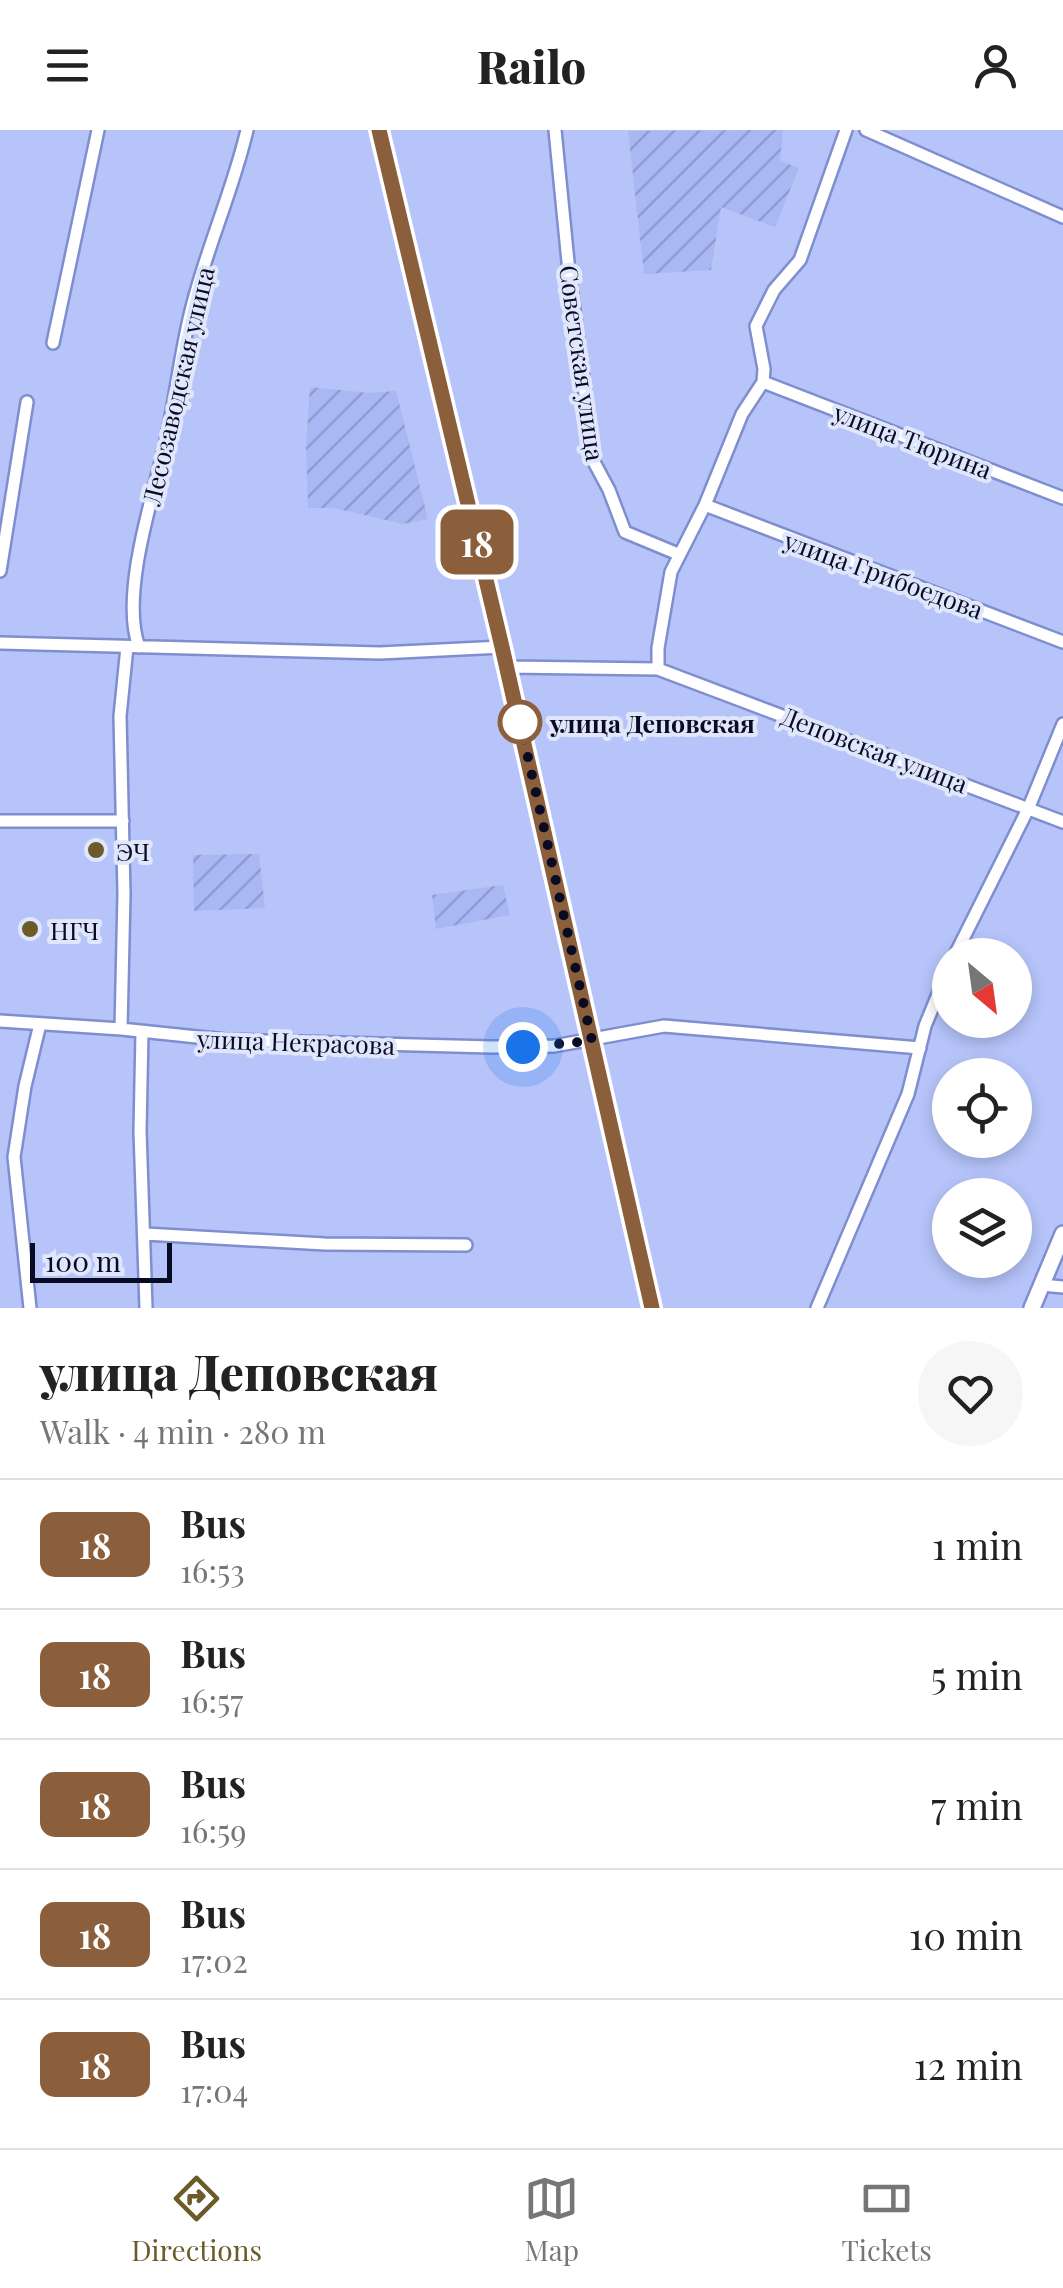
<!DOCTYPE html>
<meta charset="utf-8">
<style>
body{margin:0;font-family:"Playfair Display",serif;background:#f6f6f6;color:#222;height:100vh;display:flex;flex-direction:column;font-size:38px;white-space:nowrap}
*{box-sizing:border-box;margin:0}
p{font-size:32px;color:#767676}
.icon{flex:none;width:55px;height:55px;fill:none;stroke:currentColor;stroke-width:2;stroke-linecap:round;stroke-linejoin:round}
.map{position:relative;height:1178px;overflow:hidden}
.panel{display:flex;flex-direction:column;background:#fff;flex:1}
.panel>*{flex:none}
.badge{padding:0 20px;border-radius:15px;font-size:35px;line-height:65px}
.needle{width:65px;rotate:151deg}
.tools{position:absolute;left:932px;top:808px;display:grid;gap:20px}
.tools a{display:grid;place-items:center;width:100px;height:100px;border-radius:50%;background:#fff;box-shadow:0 5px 15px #0003;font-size:50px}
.scale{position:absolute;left:30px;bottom:25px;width:142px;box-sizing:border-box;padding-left:10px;border:5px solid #080b22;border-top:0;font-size:28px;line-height:35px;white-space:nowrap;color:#080b22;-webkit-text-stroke:8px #e0e6fb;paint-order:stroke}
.you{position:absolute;width:50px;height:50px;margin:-25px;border:8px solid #fff;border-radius:50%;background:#1a73e8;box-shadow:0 0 0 15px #1a73e833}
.map>.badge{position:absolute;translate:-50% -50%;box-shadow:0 0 0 5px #fff}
.round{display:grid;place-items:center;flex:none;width:105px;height:105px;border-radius:52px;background:#f6f6f6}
.overview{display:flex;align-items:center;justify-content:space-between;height:170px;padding:0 40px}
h1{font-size:48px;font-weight:800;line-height:75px}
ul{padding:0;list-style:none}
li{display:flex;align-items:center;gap:30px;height:130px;padding:0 40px;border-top:2px solid #e0e0e0}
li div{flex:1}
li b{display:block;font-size:38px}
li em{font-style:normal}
li .badge{min-width:110px;font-weight:700;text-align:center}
header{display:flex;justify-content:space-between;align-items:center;height:130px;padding:0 40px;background:#fff;font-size:45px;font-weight:800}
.tabs{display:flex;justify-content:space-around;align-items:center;height:140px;border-top:2px solid #e0e0e0;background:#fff;font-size:28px;color:#767676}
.tabs a{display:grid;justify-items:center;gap:5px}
.tabs .selected{color:#6a5b29}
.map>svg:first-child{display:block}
.industrial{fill:url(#industrial-furrows)}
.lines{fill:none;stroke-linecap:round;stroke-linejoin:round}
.minor-casing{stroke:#7f8ecf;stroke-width:16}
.major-casing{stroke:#7f8ecf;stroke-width:20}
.minor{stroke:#fff;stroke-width:11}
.major{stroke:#fff;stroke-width:15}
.line-casing{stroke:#fff;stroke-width:22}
.line{stroke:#8b5e3c;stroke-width:15}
.walk{stroke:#080b22;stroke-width:10;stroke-dasharray:0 18}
.stop-dot{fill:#fff;stroke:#8b5e3c;stroke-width:5}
.poi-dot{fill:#6a5b29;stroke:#e0e6fb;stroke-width:4}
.labels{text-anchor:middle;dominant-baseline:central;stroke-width:8;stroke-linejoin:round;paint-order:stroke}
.street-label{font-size:25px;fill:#080b22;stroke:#e0e6fb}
.stop-label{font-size:25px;font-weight:bold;fill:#080b22;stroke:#e0e6fb;text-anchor:start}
.poi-label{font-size:25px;fill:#080b22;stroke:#e0e6fb;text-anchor:start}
</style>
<header><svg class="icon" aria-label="menu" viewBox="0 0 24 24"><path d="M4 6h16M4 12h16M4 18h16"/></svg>Railo<svg class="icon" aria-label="person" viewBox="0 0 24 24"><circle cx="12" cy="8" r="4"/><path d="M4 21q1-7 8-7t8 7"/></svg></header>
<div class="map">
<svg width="1063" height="1178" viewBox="0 0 1063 1178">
<defs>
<pattern id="industrial-furrows" width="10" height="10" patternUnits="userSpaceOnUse" patternTransform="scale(2.5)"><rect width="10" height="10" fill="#a9b7f3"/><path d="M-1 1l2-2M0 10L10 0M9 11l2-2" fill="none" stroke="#909cd0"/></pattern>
</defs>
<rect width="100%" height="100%" fill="#b6c4fa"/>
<path class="industrial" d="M783,0L780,31L799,38L775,97L721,77L711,140L644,144L628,1Z
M310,257L369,263L396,261L428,389L403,394L334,378H308L306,315Z
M259,724L265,778L194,781L193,725Z
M503,755L510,785L436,799L432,765Z"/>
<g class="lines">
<g class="minor-casing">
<path id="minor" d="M379,0L504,524L652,1178
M555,0L569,142L594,332L609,360L625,402L678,424
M866,0L1063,87
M53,213L98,0
M763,252L1063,368
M705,375L1063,512
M0,441L27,272
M0,513L380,523L502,517
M139,517C121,469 149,378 162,328C175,278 179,227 192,177C207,117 233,60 247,0
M507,537L658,539L1063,692
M658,539V518L671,442L705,375L742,284L763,252L764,239L756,196L774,160L800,130L846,0
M0,691H123
M955,825L1029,677L1063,594
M0,891L121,899L226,910L492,917L554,916L664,896L920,918
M121,899L124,764L120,586L127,517
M142,902L140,1001L146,1178
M145,1104L325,1114L466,1115
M1042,1155L1063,1157
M30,1178L14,1027L25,956L40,894
M817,1178L908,964L925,896L950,835"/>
</g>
<g class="major-casing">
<path id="major" d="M1032,1178L1063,1104"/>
</g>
<use href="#minor" class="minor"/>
<use href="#major" class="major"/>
</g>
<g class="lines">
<g class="line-casing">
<path id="line" d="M379,0L502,517L652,1178"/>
</g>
<use href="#line" class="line"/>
<path class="walk" d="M520,592L592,911L523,917"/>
</g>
<circle class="stop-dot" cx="520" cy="592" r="20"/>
<g class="poi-dot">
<circle cx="96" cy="720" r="10"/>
<circle cx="30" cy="799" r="10"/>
</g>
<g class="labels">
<g class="street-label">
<text transform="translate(583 233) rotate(82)">Советская улица</text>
<text transform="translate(177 256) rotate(-77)">Лесозаводская улица</text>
<text transform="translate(913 310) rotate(21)">улица Тюрина</text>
<text transform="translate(884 444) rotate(20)">улица Грибоедова</text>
<text transform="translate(875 619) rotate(21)">Деповская улица</text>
<text transform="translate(296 911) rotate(2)">улица Некрасова</text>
</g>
<g class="stop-label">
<text x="550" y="592">улица Деповская</text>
</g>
<g class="poi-label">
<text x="116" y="720">ЭЧ</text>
<text x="50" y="799">НГЧ</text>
</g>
</g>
</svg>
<div class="tools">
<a><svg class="needle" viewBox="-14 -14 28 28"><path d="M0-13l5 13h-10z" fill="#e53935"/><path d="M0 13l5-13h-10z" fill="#767676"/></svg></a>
<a><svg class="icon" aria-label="locate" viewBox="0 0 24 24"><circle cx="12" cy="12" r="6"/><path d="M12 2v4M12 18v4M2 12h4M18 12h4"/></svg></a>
<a><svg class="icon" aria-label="layers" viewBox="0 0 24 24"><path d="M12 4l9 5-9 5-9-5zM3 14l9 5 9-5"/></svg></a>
</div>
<div class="scale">100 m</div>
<div class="you" style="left:523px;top:917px"></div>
<b class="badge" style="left:477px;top:412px;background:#8b5e3c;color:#fff">18</b>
</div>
<section class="panel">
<div class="overview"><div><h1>улица Деповская</h1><p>Walk · 4 min · 280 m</p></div><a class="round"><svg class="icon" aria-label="heart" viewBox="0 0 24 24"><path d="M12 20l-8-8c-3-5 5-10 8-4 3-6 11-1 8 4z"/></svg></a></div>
<ul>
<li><span class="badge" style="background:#8b5e3c;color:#fff">18</span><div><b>Bus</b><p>16:53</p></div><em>1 min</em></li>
<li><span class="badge" style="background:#8b5e3c;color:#fff">18</span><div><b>Bus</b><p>16:57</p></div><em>5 min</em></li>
<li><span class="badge" style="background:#8b5e3c;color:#fff">18</span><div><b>Bus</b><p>16:59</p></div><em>7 min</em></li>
<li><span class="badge" style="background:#8b5e3c;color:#fff">18</span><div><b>Bus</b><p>17:02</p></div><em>10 min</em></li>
<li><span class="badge" style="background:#8b5e3c;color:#fff">18</span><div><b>Bus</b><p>17:04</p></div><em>12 min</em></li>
</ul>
</section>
<nav class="tabs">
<a class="selected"><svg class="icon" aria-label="directions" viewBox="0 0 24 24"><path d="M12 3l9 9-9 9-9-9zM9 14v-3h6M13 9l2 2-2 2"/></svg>Directions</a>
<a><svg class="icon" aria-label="map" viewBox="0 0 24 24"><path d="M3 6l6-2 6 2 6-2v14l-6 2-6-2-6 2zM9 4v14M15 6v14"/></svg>Map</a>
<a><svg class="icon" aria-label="tickets" viewBox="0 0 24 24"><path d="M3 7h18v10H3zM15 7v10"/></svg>Tickets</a>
</nav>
